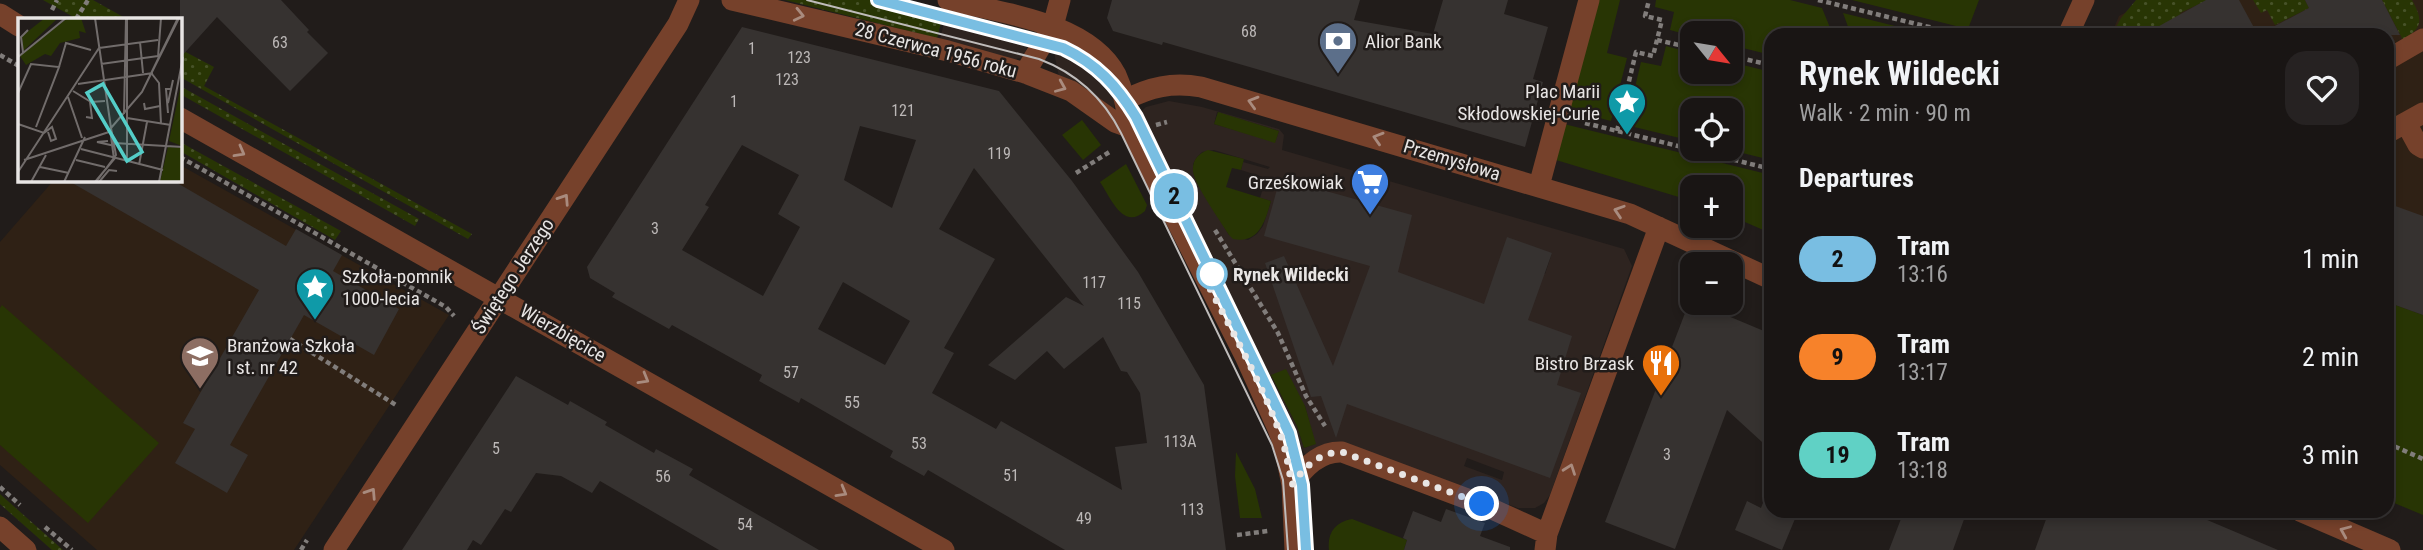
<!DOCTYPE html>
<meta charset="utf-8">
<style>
body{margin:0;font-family:"Roboto Condensed",sans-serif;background:#262222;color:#f1f3f6;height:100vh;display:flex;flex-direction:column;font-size:26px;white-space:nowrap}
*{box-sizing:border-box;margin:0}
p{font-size:23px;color:#9f9fa0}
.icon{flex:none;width:38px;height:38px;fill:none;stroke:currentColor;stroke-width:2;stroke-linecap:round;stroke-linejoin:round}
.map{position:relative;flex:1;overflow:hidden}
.drawer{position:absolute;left:1764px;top:28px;width:630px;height:490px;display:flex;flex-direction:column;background:#191514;border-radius:21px;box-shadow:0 4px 10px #0003,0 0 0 2px #373434}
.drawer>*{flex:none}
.badge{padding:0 14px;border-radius:23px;font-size:24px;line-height:46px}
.needle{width:46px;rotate:120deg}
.tools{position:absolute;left:1680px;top:21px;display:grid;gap:14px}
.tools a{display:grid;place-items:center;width:63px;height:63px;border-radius:14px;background:#191514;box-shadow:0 4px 10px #0003,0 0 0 2px #373434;font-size:35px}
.you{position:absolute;width:35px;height:35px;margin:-18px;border:5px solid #fff;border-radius:50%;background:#1a73e8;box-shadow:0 0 0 10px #1a73e833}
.map>.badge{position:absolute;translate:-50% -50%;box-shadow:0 0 0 4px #fff}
h2{padding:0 35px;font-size:26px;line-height:63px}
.round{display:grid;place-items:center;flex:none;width:74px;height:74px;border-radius:21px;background:#262222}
.headline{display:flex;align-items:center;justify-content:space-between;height:119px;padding:0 35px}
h1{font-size:33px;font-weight:700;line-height:52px}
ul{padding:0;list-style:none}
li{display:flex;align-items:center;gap:21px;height:98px;padding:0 35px}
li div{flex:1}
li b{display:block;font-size:26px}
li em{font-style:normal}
li .badge{min-width:77px;font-weight:700;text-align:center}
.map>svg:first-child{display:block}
.built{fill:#2e2420;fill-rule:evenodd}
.education{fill:#2f2115}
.grass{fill:url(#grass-dots)}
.garden{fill:#283504}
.building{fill:#363230;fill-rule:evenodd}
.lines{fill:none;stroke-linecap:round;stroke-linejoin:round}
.path{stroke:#817d7b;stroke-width:4.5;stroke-dasharray:5 3.5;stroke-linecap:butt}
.minor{stroke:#76412b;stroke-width:21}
.tram{stroke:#bfbcbb;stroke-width:2}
.oneway{stroke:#a98b7e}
.line-casing{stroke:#fff;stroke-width:16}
.line{stroke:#79bee2;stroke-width:10}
.walk{stroke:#e8e5e4;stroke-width:7;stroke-dasharray:0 12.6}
.stop-dot{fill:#fff;stroke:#79bee2;stroke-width:3.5}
.labels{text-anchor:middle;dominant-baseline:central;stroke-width:5;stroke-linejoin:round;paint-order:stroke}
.number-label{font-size:16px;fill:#bcb8b7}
.poi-label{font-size:19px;fill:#e8e5e4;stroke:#211c1a;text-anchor:start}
.street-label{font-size:19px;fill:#e8e5e4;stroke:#211c1a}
.stop-label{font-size:19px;font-weight:bold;fill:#e8e5e4;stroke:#211c1a;text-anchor:start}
.inset-road{fill:none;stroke:#716c6b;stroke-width:2}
.view{fill:#54cdc8;fill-opacity:0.15;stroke:#54cdc8;stroke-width:3.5}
.inset-edge{fill:none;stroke:#e8e5e4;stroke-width:3.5}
</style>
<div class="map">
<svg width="2423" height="550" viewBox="0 0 2423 550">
<defs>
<pattern id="grass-dots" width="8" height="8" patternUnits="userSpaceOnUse" patternTransform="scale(1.75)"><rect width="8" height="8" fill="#283504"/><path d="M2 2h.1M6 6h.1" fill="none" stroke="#475228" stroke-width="1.8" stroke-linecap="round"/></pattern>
</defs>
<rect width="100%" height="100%" fill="#211c1a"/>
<path class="built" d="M948,7L1032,28L1024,58L1005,60L939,43Z
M1056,36L1072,42L1105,70L1114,96V109L1059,77L1054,52Z
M1169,101L1202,107L1279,129L1284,135L1282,150L1624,249L1632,266L1550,495L1544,503L1535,508H1518L1345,444L1308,456L1304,453L1142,114V111L1146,107ZM1217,112L1279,131L1275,142L1214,124ZM1214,150L1270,167L1268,169L1243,162L1241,170L1266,178L1260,198L1271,201L1263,226L1257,234L1248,240L1229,235L1194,176L1193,164L1197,157L1202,152ZM1552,253L1545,274L1500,258ZM1271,376L1305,406L1315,444L1304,448L1297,426ZM1467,458L1504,472L1502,480L1464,466Z"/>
<path class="education" d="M2149,0H2423V315L2387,302V35H2111L2119,16Z
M180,165L449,315L294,550H97L0,465V242L54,180H180Z"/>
<path class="grass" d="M43,0H93L127,19H77Z
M785,0H894L944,12L937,38Z
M2136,0H2208L2180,13L2181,15L2145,35H2112L2121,18Z
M2253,0H2305L2309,8L2275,25L2267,10L2261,13Z
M2382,0H2412C2423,20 2423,27 2403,40Z
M180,49L214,67L204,86L472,234L468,239L180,77Z
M180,86L419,219L415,226L180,94Z
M180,142L341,231L335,240L180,151Z
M0,494L63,550H52L0,504Z"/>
<path class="garden" d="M1598,0H1620L1607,53L1627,58L1611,121L1568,110Z
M1656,0H1790L1822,8L1833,35H1771V55L1731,45V33H1692V36L1670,30L1674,12L1655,7Z
M1852,0H1979L1968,29Z
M1843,13L1931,35H1851Z
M1666,46L1692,53V72H1731V62L1771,72V160L1726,149H1731V110H1692V141L1626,125L1641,62L1661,66Z
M1218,112L1279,131L1275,143L1214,124Z
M1082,120L1101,145L1083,160L1062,135Z
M1564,124L1771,175V229L1768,232L1731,216V187H1692V201L1556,160Z
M1208,150L1244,159L1241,170L1232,168L1226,187L1271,201C1265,222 1259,244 1233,239L1229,235C1221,222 1194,184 1193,171C1192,160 1199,153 1208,150Z
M1126,164L1147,205L1145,211C1123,231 1111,198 1100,182Z
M2387,302L2423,315V515L2387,500Z
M2,305L159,443L88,523L0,445V308Z
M1286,369L1305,406L1316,444L1304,448L1297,426L1271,375Z
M1236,452L1255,489L1262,518H1240L1235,476Z
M1352,519L1407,540L1404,550H1329C1327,533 1335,522 1352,519Z"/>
<path class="building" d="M180,0H281L309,30L307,32L328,53L290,91L217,17L180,58Z
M1112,0H1360L1354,20L1433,34L1443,0H1508L1504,14L1548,27L1533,79L1543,82L1525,147L1177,46L1163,42L1162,45L1113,31L1107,18Z
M2206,0H2239L2258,35L2309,8L2305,0H2382L2400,35H2143Z
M742,27L999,91L1072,181L1138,272L1204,385L1226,550H1065L928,470L924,476L890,457L893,451L801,398L799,403L777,391L759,381L762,375L672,325L669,329L612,297L615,293L590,278L587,267ZM860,126L916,140L892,208L844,180ZM742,145L799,175L778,214L800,227L763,296L682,250L709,207L705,205ZM974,168L1084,306L1066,297L988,365L1015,380L1047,351L1064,369L1103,337L1121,371L1127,372L1140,393L1147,443L1115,447L1122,490L1001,421L996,429L932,393L954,353L944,348L995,259L939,229ZM843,282L910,321L885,365L818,329Z
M67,180H172L286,246L296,229L342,255L333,271L399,309L374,355L304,315L230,445L248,455L227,493L175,463L195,429L183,423L259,290Z
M1279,182L1307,190L1308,186L1412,215L1398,272L1484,304L1507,237L1552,253L1528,320L1572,336L1557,385L1581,393L1550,478L1347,404L1336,438L1321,396L1311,397L1265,263L1284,256L1333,366L1370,266L1264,236Z
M2387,203L2423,216V315L2387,302Z
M1690,300L1771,334V417L1762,442L1727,410L1675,549L1605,522Z
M516,376L568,405L570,401L607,422L605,425L654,453L656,449L693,469L689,475L819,550H719L600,481L592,493L561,476L536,473L511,512L505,509L481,545L473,540L467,550H402Z
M1764,500L1771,503V511H1790L1797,514L1782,550L1735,530L1747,501L1761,508Z
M1446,509L1485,523L1480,536L1510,547V550H1404L1407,540L1403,538L1413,511L1441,522Z
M1904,511H1967L1953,550H1889Z
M2049,511H2186L2278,550H2035Z"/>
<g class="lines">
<path class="path" d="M1818,0L1962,35
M52,10L57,0
M76,19L88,0
M1657,40L1692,48
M0,55L19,66
M1731,56L1771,65
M1585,123L1771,169
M1156,125L1167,122
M1617,131L1636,52L1653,56L1662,20L1645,16L1649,0
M180,157L446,307L454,316
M1076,173L1111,151
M1215,230L1278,333L1306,396L1325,426
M1737,309L1743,296
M290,339L396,405
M2387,443L2423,459
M0,487L20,505
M45,527L72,550
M1237,535L1268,531
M301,550L307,540"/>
<path class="minor" d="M732,0L948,51L1025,73L1071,91L1115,122L1129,127
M948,0C1000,13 1088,22 1116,75C1124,92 1127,109 1129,127L1245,356L1278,429L1284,445L1292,485L1295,550
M0,14L19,26
M2068,35L2084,0
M2387,60L2423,39
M1025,73L1053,26L1060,0
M1125,100C1150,87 1172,82 1201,87L1630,214L1771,279
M180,118L944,550
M2406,123L2418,145L2423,148
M2387,133L2423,113
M1539,186L1589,0
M1292,485C1304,467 1320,451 1342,452L1481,504L1547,534
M2300,511L2390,550
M0,527L26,550
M334,550L678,24L689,0
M1545,550L1547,534L1659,227"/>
<path class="tram" d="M807,0L1039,59C1076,73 1103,97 1121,133L1272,445L1283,480L1288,550
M878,0L1064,48C1097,64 1117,86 1136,117L1289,433L1302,485L1306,550"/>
</g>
<defs><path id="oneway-chevron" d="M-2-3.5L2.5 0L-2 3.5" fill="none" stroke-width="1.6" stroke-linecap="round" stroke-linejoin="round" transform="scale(1.75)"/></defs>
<g class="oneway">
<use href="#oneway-chevron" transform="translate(799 15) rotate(13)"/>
<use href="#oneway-chevron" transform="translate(1061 87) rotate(23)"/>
<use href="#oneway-chevron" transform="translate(1253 102) rotate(-164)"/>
<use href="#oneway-chevron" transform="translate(1378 138) rotate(-163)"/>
<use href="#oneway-chevron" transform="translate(240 152) rotate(29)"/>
<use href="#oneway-chevron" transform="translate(564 199) rotate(-57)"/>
<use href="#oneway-chevron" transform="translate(1619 211) rotate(-162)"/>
<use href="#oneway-chevron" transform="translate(644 379) rotate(30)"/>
<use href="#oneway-chevron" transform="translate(1570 469) rotate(-70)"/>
<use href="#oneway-chevron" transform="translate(842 492) rotate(30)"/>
<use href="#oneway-chevron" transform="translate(371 493) rotate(-57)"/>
<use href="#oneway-chevron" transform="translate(2345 531) rotate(-157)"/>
</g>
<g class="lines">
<g class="line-casing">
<path id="line" d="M878,0L1063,48C1097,64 1117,86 1136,117L1289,433L1302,485L1306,550"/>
</g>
<use href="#line" class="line"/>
<path class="walk" d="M1212,274L1203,275C1231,330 1263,384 1283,442C1287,456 1289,471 1292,485C1304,467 1320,452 1342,452L1482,504"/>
</g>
<defs>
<g id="bank-pin" transform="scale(2.0125)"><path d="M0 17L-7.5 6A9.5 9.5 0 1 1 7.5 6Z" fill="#5c6f8a" stroke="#211c1a"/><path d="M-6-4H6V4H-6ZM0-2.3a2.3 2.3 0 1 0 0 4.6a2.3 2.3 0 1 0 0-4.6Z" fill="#fff"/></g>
<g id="sight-pin" transform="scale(2.0125)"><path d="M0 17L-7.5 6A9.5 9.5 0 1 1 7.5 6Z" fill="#0f9aa8" stroke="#211c1a"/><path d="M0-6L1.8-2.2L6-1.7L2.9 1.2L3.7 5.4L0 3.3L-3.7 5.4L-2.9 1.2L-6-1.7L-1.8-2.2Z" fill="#fff"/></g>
<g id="supermarket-pin" transform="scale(2.0125)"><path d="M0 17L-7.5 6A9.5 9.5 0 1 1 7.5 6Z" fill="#3f7fe0" stroke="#211c1a"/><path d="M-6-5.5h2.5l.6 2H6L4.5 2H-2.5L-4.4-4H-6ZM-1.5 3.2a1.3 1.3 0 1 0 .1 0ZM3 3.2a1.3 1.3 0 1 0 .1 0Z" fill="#fff"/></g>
<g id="school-pin" transform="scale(2.0125)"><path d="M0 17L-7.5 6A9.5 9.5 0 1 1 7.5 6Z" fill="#8d6e63" stroke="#211c1a"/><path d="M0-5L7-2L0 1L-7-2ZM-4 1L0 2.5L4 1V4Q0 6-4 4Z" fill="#fff"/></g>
<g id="restaurant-pin" transform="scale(2.0125)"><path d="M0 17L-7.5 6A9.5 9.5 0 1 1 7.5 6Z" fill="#e8710a" stroke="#211c1a"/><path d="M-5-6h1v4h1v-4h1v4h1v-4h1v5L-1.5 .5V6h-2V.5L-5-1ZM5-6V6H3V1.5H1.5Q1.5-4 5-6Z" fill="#fff"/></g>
</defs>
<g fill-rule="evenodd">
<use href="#bank-pin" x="1338" y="41"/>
<use href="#sight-pin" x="1627" y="102"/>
<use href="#supermarket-pin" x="1370" y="182"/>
<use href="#sight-pin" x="315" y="287"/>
<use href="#school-pin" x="200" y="356"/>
<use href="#restaurant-pin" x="1661" y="363"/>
</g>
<circle class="stop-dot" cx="1212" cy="274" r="14"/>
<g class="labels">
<g class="number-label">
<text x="1249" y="31">68</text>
<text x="280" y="42">63</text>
<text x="752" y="48">1</text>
<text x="799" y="57">123</text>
<text x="787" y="79">123</text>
<text x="734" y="101">1</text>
<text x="903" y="110">121</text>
<text x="999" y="153">119</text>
<text x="655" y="228">3</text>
<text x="1094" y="282">117</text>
<text x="1129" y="303">115</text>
<text x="791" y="372">57</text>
<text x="852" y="402">55</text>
<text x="1180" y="441">113A</text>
<text x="919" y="443">53</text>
<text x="496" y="448">5</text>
<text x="1667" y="454">3</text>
<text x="1011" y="475">51</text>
<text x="663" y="476">56</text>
<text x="1192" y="509">113</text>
<text x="1084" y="518">49</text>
<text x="745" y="524">54</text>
</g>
<g class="poi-label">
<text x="1365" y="41">Alior Bank</text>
<text x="1600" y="91" text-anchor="end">Plac Marii<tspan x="1600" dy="22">Skłodowskiej-Curie</tspan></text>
<text x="1343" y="182" text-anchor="end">Grześkowiak</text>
<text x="342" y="276">Szkoła-pomnik<tspan x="342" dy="22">1000-lecia</tspan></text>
<text x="227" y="345">Branżowa Szkoła<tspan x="227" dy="22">I st. nr 42</tspan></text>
<text x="1634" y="363" text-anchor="end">Bistro Brzask</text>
</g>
<g class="street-label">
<text transform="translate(936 50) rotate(15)">28 Czerwca 1956 roku</text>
<text transform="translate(1452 160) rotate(17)">Przemysłowa</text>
<text transform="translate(513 276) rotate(-57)">Świętego Jerzego</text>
<text transform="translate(563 333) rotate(30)">Wierzbięcice</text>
</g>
<g class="stop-label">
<text x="1233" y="274">Rynek Wildecki</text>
</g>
</g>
<g transform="translate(18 18)">
<rect width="164" height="164" fill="#211c1a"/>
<path d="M27,0H40L5,33L4,18ZM63,0L68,15L61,13L62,20L42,25L33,38L27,36L8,47L2,38L47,2ZM164,62V128L151,123ZM150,129L164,130V164H142Z" fill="#283504"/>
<path class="inset-road" d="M77,0L93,110M109,0V144M122,24L125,55M81,30L140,22M5,34L3,19L10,12M0,39L48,0M140,39L143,0M83,46L140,38M41,49L48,25L73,32M134,56L141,65L143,106M60,66L135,55M55,73L73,84L87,83M0,75L13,46L41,49L18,109M50,79L64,120M126,85L127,91L142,88M150,85L155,62M150,95L148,71H153M106,96L108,0M68,99L74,100L72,84M109,100L153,107M0,106L26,115L34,109L38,121L33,123L30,114M90,123L79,124L97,128M96,125L165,129M63,131L145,152M96,141L92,111L124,74L160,0M6,142L94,113M58,142L87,149M121,147L129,104M22,149L51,155M0,154L81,30M13,164L28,137M46,164L67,119M77,164L97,140M78,164L98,137L93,110L124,74L161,0M81,164L91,152L99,153M141,164L165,39"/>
<path class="view" d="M85,66L124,134L109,143L69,75Z"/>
<rect width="164" height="164" class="inset-edge"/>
</g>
</svg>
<div class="tools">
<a><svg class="needle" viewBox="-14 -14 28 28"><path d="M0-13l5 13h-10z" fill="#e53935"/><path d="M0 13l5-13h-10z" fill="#9f9fa0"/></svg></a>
<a><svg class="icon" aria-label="locate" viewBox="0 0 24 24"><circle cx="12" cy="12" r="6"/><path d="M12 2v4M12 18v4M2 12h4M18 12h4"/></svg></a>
<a>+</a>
<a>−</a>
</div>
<div class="you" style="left:1482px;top:504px"></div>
<b class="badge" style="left:1174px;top:196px;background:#79bee2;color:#111">2</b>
<section class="drawer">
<div class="headline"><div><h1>Rynek Wildecki</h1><p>Walk · 2 min · 90 m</p></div><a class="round"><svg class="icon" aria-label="heart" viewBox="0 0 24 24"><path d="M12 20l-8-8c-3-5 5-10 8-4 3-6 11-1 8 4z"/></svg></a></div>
<h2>Departures</h2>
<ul>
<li><span class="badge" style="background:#79bee2;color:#111">2</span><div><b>Tram</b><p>13:16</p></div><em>1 min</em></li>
<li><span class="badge" style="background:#f7822a;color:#111">9</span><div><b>Tram</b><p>13:17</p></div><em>2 min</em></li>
<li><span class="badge" style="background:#60d1c5;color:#111">19</span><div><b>Tram</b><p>13:18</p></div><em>3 min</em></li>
</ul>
</section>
</div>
